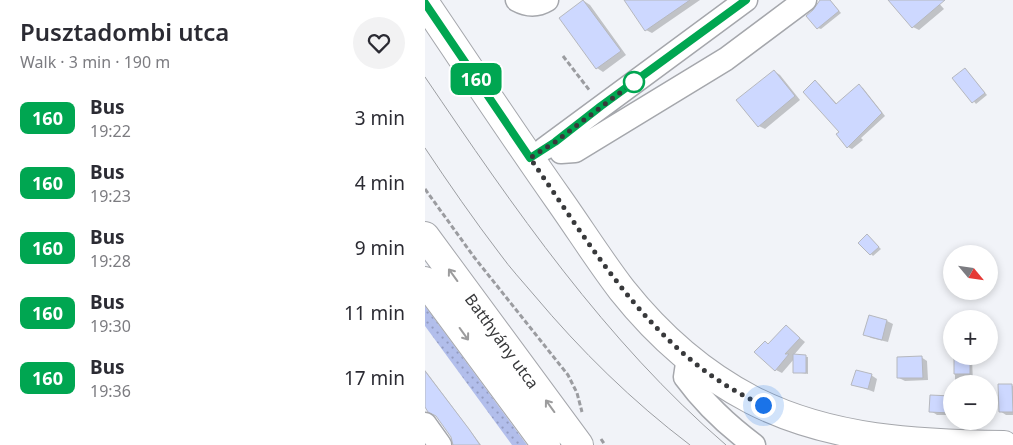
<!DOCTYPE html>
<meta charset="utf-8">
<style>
body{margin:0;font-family:"Noto Sans",sans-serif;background:#f2f2f3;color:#2b2b33;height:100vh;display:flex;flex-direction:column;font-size:19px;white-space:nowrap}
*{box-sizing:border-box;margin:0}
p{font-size:16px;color:#7c7c81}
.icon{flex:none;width:28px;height:28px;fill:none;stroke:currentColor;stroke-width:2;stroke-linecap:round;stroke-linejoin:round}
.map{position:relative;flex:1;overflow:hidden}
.sheet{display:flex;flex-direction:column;background:#fff;width:425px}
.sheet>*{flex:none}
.badge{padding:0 10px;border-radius:8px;font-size:18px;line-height:32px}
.needle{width:32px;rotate:119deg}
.tools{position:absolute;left:518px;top:245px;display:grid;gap:10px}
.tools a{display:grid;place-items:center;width:55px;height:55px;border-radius:50%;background:#fff;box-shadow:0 2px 8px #0003;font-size:25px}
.you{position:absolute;width:25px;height:25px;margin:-12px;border:4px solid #fff;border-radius:50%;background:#1a73e8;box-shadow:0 0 0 8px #1a73e833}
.map>.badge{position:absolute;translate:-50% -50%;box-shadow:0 0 0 2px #fff}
.round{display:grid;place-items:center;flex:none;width:52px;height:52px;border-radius:26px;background:#f2f2f3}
.overview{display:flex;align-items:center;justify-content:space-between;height:85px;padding:0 20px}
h1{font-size:24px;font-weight:600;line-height:38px}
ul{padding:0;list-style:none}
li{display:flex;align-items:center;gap:15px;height:65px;padding:0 20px}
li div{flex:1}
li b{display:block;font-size:19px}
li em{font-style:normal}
li .badge{min-width:55px;font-weight:700;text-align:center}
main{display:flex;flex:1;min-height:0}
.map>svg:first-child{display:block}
.green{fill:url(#green-dots)}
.shadow{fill:#0003}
.building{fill:#cdd8ff;stroke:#b6b8be}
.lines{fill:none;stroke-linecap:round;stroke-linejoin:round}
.minor-casing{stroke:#a5a7ac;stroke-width:25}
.major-casing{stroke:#a5a7ac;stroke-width:30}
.path{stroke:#9b9ca0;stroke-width:3;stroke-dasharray:5 2.5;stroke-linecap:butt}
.minor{stroke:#fff;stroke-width:22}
.major{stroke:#fff;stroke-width:28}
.tram{stroke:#9c9ea2;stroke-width:1}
.oneway{stroke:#9c9c9d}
.line-casing{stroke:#fff;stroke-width:11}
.line{stroke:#00a651;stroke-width:8}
.walk{stroke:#38393b;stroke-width:5;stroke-dasharray:0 9}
.stop-dot{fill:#fff;stroke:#00a651;stroke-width:2.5}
.labels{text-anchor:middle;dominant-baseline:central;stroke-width:4;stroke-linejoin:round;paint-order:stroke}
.street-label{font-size:16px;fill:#38393b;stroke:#fff}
</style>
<main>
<section class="sheet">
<div class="overview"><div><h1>Pusztadombi utca</h1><p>Walk · 3 min · 190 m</p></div><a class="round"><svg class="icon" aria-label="heart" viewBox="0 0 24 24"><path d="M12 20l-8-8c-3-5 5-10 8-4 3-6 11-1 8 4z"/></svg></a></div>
<ul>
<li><span class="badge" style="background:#00a651;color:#fff">160</span><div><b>Bus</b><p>19:22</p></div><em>3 min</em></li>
<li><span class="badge" style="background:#00a651;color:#fff">160</span><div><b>Bus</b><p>19:23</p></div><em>4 min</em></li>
<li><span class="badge" style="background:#00a651;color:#fff">160</span><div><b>Bus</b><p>19:28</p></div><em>9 min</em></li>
<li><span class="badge" style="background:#00a651;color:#fff">160</span><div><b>Bus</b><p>19:30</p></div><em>11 min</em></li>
<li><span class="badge" style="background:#00a651;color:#fff">160</span><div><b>Bus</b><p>19:36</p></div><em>17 min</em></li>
</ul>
</section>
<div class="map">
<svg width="588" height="445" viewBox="0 0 588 445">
<defs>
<pattern id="green-dots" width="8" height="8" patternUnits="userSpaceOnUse" patternTransform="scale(1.25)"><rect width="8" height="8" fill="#b2beeb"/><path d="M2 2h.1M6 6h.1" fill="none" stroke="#929bc0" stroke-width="1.8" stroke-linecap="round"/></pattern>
</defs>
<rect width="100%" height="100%" fill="#f1f3f8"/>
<path class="green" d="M0,306L102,445H87L0,326Z"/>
<path class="shadow" d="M200,0H275L227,33L221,30Z
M397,0H405L416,13L396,29L393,28L389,11Z
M468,0H511L519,9L494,30L488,27Z
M159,1L165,5L201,55L178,72L172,68Z
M540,69L562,95L551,104L529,78Z
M349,71L355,75L375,100L340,129L334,126Z
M390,82L394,84L412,104L434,86L438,88L460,116L436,138L438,140L427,149L423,147Z
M443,236L456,249L448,256L446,254Z
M462,321L468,324L463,342L446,338L440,334Z
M361,326L380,342L368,356L383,357V374L369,372V359L357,373L351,370L344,345Z
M530,356L547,357L548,384H530Z
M496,357L502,361L503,380L480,381L474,378Z
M0,370L56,445H29L27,437L12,415L0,405Z
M446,375L452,379L449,392L428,384Z
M586,385L588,386V415H581L575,411Z
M525,397L526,415H512L506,411Z"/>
<path class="building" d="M158,0L196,51L171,69L134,18Z
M199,0H265L220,31Z
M395,0H405L414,11L392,29L381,16L388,10Z
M463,0H520L487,28Z
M540,68L560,93L547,103L527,78Z
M349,70L370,96L333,127L311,100Z
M390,80L411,104L434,84L457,113L422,148L411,134L414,132L378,92Z
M442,234L454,247L445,255L433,243Z
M444,315L462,320L457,340L438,335Z
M361,325L375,338L360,354H364L350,371L329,352L340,341L343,344Z
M368,354L381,355V373H368Z
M497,356L498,378H472V357Z
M529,356H545V374H529Z
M431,370L447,374L443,389L426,385Z
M0,371L44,429L55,445H28L26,437L11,416L3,412L0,407Z
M573,384H587L588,412H574Z
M505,395L526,396L525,413L504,412Z"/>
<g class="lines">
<g class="minor-casing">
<path id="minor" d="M92,0C103,6 112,6 122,0
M130,142L136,152L150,151L301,59L380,0
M119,149L321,0
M263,357L260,377C279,403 302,425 329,445
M0,424L15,445"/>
</g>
<g class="major-casing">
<path id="major" d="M0,3C44,68 87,133 132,197C154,228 174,260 197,290C232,334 277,374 327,400C405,440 493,444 579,445
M0,236L154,445
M0,281L121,445"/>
</g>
<path class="path" d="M138,56L165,91
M0,189L49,257L143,375L152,393L157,412
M176,439L180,445"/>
<use href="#minor" class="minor"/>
<use href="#major" class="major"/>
<path class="tram" d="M0,77C89,208 180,341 301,445
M0,148C24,184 49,220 75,254C85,268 98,282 109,295C156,351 207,401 265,445"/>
</g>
<defs><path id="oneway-shaft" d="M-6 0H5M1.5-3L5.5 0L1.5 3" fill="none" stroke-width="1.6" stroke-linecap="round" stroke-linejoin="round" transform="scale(1.25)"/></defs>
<g class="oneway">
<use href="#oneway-shaft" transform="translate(28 275) rotate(-126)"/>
<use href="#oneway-shaft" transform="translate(39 334) rotate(54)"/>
<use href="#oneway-shaft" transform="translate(125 406) rotate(-126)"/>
</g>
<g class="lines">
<g class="line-casing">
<path id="line" d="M0,3L105,158L130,142L176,106L321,0"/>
</g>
<use href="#line" class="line"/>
<path class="walk" d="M209,82L130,142L105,158C170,251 230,357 338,405"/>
</g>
<circle class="stop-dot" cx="209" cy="82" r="10"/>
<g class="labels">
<g class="street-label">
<text transform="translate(77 341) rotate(54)">Batthyány utca</text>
</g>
</g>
</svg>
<div class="tools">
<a><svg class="needle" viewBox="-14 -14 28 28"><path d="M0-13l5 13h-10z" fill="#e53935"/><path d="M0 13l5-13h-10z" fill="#7c7c81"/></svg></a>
<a>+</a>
<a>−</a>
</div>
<div class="you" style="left:338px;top:405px"></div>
<b class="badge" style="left:51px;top:79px;background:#00a651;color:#fff">160</b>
</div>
</main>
